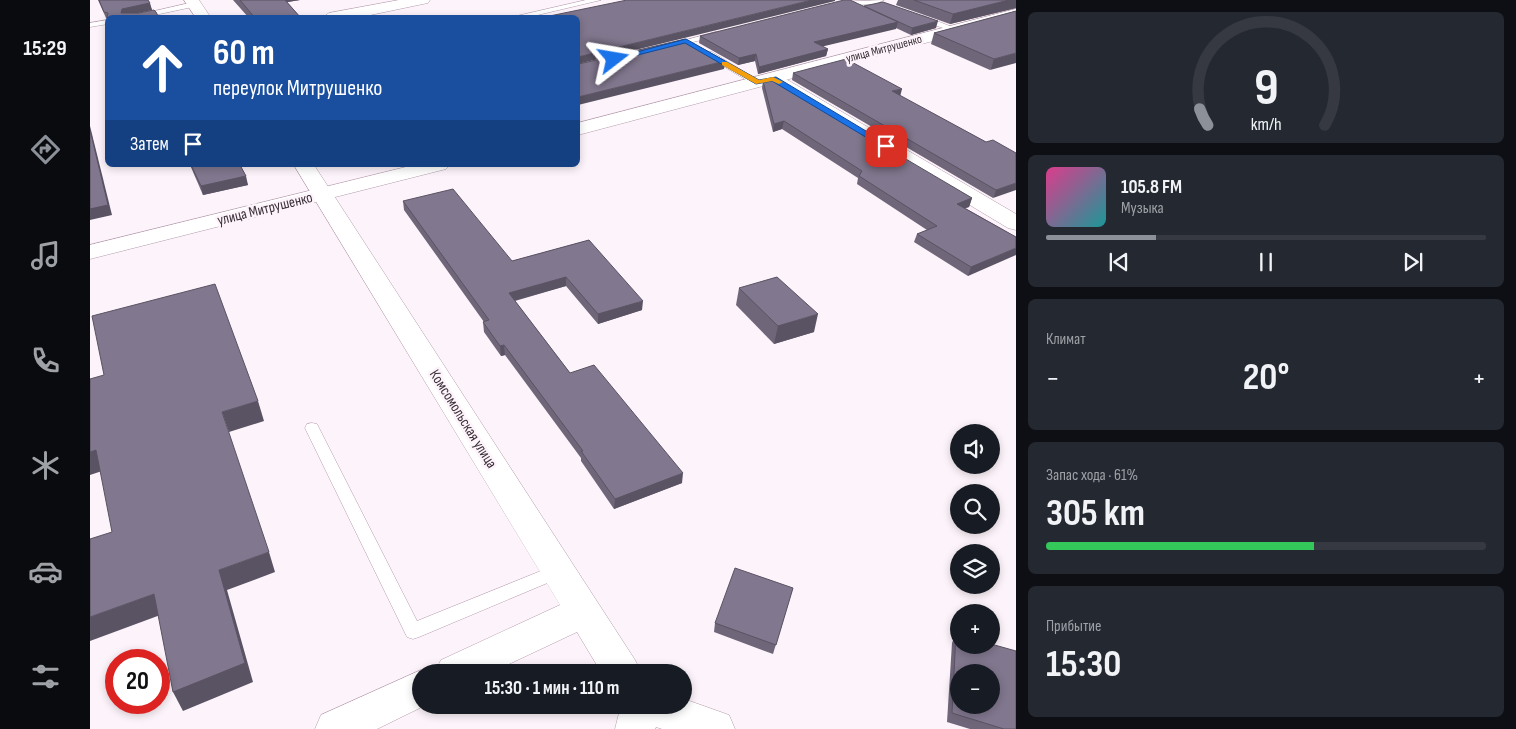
<!DOCTYPE html>
<html lang="ru">
<head>
<meta charset="utf-8">
<style>
  body { margin:0; font-family:"Sofia Sans Condensed",sans-serif; background:#242831; color:#f1f3f6; height:100vh; display:flex; flex-direction:column; font-size:19px; white-space:nowrap }
  * { box-sizing:border-box; margin:0 }
  p { font-size:16px; color:#9ea1a6 }
  .icon { flex:none; width:28px; height:28px; fill:none; stroke:currentColor; stroke-width:2; stroke-linecap:round; stroke-linejoin:round }
  .map { position:relative; flex:1; overflow:hidden }
  .drawer { display:flex; flex-direction:column; gap:12px; padding:12px; background:#0d0f14; width:500px }
  .drawer>* { flex:none }
  .guide { position:absolute; left:15px; top:15px; width:475px; height:152px; border-radius:8px; box-shadow:0 2px 8px #0003; background:#1a4fa0; color:#fff; overflow:hidden }
  .fabs { position:absolute; left:860px; top:424px; display:grid; gap:10px }
  .fabs a { display:grid; place-items:center; width:50px; height:50px; border-radius:50%; background:#171b24; box-shadow:0 2px 8px #0003; font-size:25px }
  .speed { position:absolute; left:15px; top:649px; display:flex; gap:10px; font-size:25px; font-weight:700; text-align:center }
  .speed>* { display:grid; place-content:center; width:65px; height:65px; border-radius:50%; background:#171b24; box-shadow:0 2px 8px #0003; line-height:1 }
  .speed .limit { border:8px solid #d22; background:#fff; color:#111 }
  .pin { position:absolute; display:grid; place-items:center; width:42px; height:42px; color:#fff; margin:-21px; border-radius:10px; box-shadow:0 2px 8px #0006 }
  .me { position:absolute; width:55px; margin:-28px; rotate:76deg; stroke-linejoin:round; filter:drop-shadow(0 0 4px #0008) }
  .turn { display:flex; align-items:center; gap:18px; height:105px; padding:0 25px; font-size:22px }
  .turn .icon { width:65px; height:65px; stroke-width:2.5 }
  .turn b { display:block; font-size:35px; line-height:42px }
  .then { display:flex; align-items:center; height:48px; padding:0 25px; background:#0003; gap:10px; font-size:19px }
  .big { font-size:38px; font-weight:700; line-height:1.1 }
  .drawer .tile { flex:1; display:flex; flex-direction:column; justify-content:center; gap:8px; min-width:0; padding:0 18px; border-radius:8px; background:#242831 }
  .drawer .dial { align-items:center; gap:0 }
  .dial svg { height:130px; overflow:visible; fill:none; stroke:#363941; stroke-width:7; stroke-linecap:round; text-anchor:middle }
  .dial text { fill:#f1f3f6; stroke:none }
  .song { display:flex; align-items:center; gap:15px }
  .cover { width:60px; height:60px; border-radius:8px; background:linear-gradient(135deg,hsl(330 70% 55%),hsl(180 70% 35%)) }
  .played { height:5px; border-radius:2px; background:linear-gradient(90deg,#8c9099 25%,#363941 25%) }
  .keys { display:flex; justify-content:space-around; direction:ltr }
  .heat { display:flex; justify-content:space-between; align-items:center; font-size:28px; direction:ltr }
  .charge { height:8px; border-radius:4px; background:linear-gradient(90deg,#34c759 61%,#363941 0) }
  .trip { position:absolute; left:322px; top:664px; width:280px; height:50px; border-radius:25px; background:#171b24; box-shadow:0 2px 8px #0003; font-weight:700; line-height:50px; text-align:center }
  main { display:flex; flex:1; min-height:0 }
  .menu { display:flex; flex-direction:column; width:90px; justify-content:space-around; align-items:center; background:#090b0e; color:#9ea1a6 }
  .menu .icon { width:35px; height:35px }
  .menu .selected { color:#8c9099 }
  .menu b { font-size:22px; color:#f1f3f6 }
  .map>svg:first-child { display:block }
  .lines { fill:none; stroke-linecap:round; stroke-linejoin:round }
  .service-casing { stroke:#b49cac; stroke-width:1 }
  .minor-casing { stroke:#b49cac; stroke-width:1 }
  .tertiary-casing { stroke:#b49cac; stroke-width:1 }
  .service { fill:#fff; fill-rule:evenodd }
  .minor { fill:#fff; fill-rule:evenodd }
  .tertiary { fill:#fff; fill-rule:evenodd }
  .wall { fill:#6f667a }
  .shaded-wall { fill:#5a5363 }
  .building { fill:#81778e; stroke:#5a5363; fill-rule:evenodd }
  .route { fill:#1a73e8; stroke:#114b97 }
  .slow { fill:#f59e0b }
  .labels { text-anchor:middle; dominant-baseline:central; stroke-width:5; stroke-linejoin:round; paint-order:stroke }
  .far-street-label { font-size:12px; fill:#3a3037; stroke:#fdf3fa }
  .street-label { font-size:15px; fill:#3a3037; stroke:#fdf3fa }
</style>
</head>
<body>
<main>
<nav class="menu">
<b>15:29</b>
<svg class="icon selected" aria-label="directions" viewBox="0 0 24 24"><path d="M12 3l9 9-9 9-9-9zM9 14v-3h6M13 9l2 2-2 2"/></svg>
<svg class="icon" aria-label="music" viewBox="0 0 24 24"><path d="M9 18V5l10-2v13"/><circle cx="6" cy="18" r="3"/><circle cx="16" cy="16" r="3"/></svg>
<svg class="icon" aria-label="phone" viewBox="0 0 24 24"><path d="M5 4h4l2 5-3 2q2 4 5 5l2-3 5 2v4C11 20 4 13 5 4z"/></svg>
<svg class="icon" aria-label="climate" viewBox="0 0 24 24"><path d="M12 3v18M4 7l16 10M4 17L20 7"/></svg>
<svg class="icon" aria-label="car" viewBox="0 0 24 24"><path d="M5 17H2v-5l4-1 3-4h7l3 4 3 1v5h-3M9 17h6M6 11h13"/><circle cx="7" cy="17" r="2"/><circle cx="17" cy="17" r="2"/></svg>
<svg class="icon" aria-label="filters" viewBox="0 0 24 24"><path d="M4 7h16M4 17h16"/><circle cx="9" cy="7" r="2"/><circle cx="15" cy="17" r="2"/></svg>
</nav>
<div class="map">
<svg width="926" height="729" viewBox="0 0 926 729">
  <rect width="100%" height="100%" fill="#fdf3fa"/>
  <g class="lines">
    <g class="service-casing">
      <g id="service">
        <path d="M496,0H511L435,18H418Z"/>
        <path d="M794,0L785,4L749,6L745,4L749,2Z"/>
        <path d="M104,2L108,4L107,6L51,18H34Z"/>
        <path d="M828,16H834L870,30L866,32L828,20Z"/>
        <path d="M18,20V24L0,27V23Z"/>
        <path d="M626,32L630,34L629,36L581,47L577,45Z"/>
        <path d="M616,52H622L672,83L671,85H665L616,56Z"/>
        <path d="M222,423L227,424L229,428L327,621L468,564L474,566L477,571L474,576L329,637L323,639L317,637L215,428L217,424Z"/>
      </g>
    </g>
    <g class="minor-casing">
      <g id="minor">
        <path d="M94,0H109L121,18H106Z"/>
        <path d="M309,0H340L338,3L333,4L266,18H232L239,13Z"/>
        <path d="M683,74L689,75L926,214V230L918,228L677,83L674,79L677,75Z"/>
        <path d="M204,165H224L545,660L551,672H511L487,632L402,672H345L351,660L470,605Z"/>
        <path d="M331,670L337,672H331V705H336L287,729H225L231,715Z"/>
        <path d="M594,699L639,715L645,729H572L566,727L565,729H525L531,705H594Z"/>
      </g>
    </g>
    <g class="tertiary-casing">
      <g id="tertiary">
        <path d="M926,9V19L488,135V123Z"/>
        <path d="M324,165H359L356,169L0,259V245Z"/>
      </g>
    </g>
    <use href="#service" class="service"/>
    <use href="#minor" class="minor"/>
    <use href="#tertiary" class="tertiary"/>
  </g>
  <g class="wall">
    <path d="M8,0H58L62,10L17,19L16,18Z"/>
    <path d="M143,0H210L197,2L211,18H159Z"/>
    <path d="M808,0H926V8L860,24L806,5Z"/>
    <path d="M774,6L846,28L821,35L806,28L732,46L738,49L736,56L668,74L665,61L648,65L609,43L610,36Z"/>
    <path d="M926,11L900,70L841,44L844,33Z"/>
    <path d="M703,73L810,96L896,142L926,153L903,198L702,80Z"/>
    <path d="M673,81L882,198L879,207L875,208L926,237L878,276L824,242L827,234L837,230L767,184L768,178L692,129L683,132L672,88Z"/>
    <path d="M100,165H150L158,185L113,195Z"/>
    <path d="M313,201L422,261L499,240L552,310L508,324L476,286L425,301L480,373L592,483L524,509L491,461V458L415,355L411,356L394,332L393,322H394L314,210Z"/>
    <path d="M649,288L724,332L684,344L646,305Z"/>
    <path d="M703,588L683,654L624,632L625,623Z"/>
    <path d="M866,633L926,729H880L857,722L862,643Z"/>
  </g>
  <g class="shaded-wall">
    <path d="M191,0H210L192,3Z"/>
    <path d="M722,0H745V1L488,64V57Z"/>
    <path d="M919,0H926V8L860,24L863,14Z"/>
    <path d="M60,3L62,10L34,16L31,13L32,9Z"/>
    <path d="M848,21L846,28L821,35L822,28Z"/>
    <path d="M808,22L806,29L722,49L724,42Z"/>
    <path d="M738,49L736,56L668,74L669,67Z"/>
    <path d="M926,53V63L900,70L904,59Z"/>
    <path d="M666,54L665,61L648,65L649,58Z"/>
    <path d="M635,61L634,69L488,105V97Z"/>
    <path d="M812,89L810,97L802,91Z"/>
    <path d="M694,121L692,129L683,132L684,124Z"/>
    <path d="M0,126L22,215L0,220Z"/>
    <path d="M156,176L158,185L113,195L111,186Z"/>
    <path d="M926,183V190L903,198L906,190Z"/>
    <path d="M882,198L879,207L864,212L867,204Z"/>
    <path d="M926,248V255L878,276L881,267Z"/>
    <path d="M476,277V286L419,302V293Z"/>
    <path d="M553,301L552,310L508,324V314Z"/>
    <path d="M728,314L724,332L684,344L688,326Z"/>
    <path d="M414,345L415,355L411,356L410,346Z"/>
    <path d="M168,401L174,421L139,432L132,412Z"/>
    <path d="M6,450L15,470L0,475V452Z"/>
    <path d="M593,473L592,483L524,509L525,499Z"/>
    <path d="M179,552L185,572L137,590L163,682L93,711L83,692L129,570Z"/>
    <path d="M64,594L73,614L0,641V617Z"/>
  </g>
  <g class="building">
    <path d="M9,0H58L60,3L32,9L31,13H49L64,10L66,12L69,18H18V19L17,18L18,13L14,12Z"/>
    <path d="M150,0H195L211,18H165Z"/>
    <path d="M537,0H722L488,57V58V18H450Z"/>
    <path d="M754,0H760L808,22L724,42L738,49L669,67L666,54L649,58L610,36Z"/>
    <path d="M824,0H919L863,14Z"/>
    <path d="M793,2L848,21L822,28L774,6Z"/>
    <path d="M926,11V53L904,59L844,33Z"/>
    <path d="M595,39L635,61L488,97V64H489Z"/>
    <path d="M756,59L812,89L802,91L896,142L903,140L926,153V183L906,190L703,73Z"/>
    <path d="M680,79L882,198L867,204L926,237V248L881,267L827,234L847,226L769,176L772,171L694,121L684,124L673,81Z"/>
    <path d="M0,130L18,205L0,209Z"/>
    <path d="M101,165H150L156,176L111,186Z"/>
    <path d="M363,189L422,261L499,240L553,301L508,314L476,277L419,293L480,373L504,365L593,473L525,499L491,451H493L414,345L410,346L393,322L399,320L313,201Z"/>
    <path d="M687,277L728,314L688,326L649,288Z"/>
    <path d="M125,284L168,401L132,412L179,552L129,570L155,663L83,692L64,594L0,617V539L22,532L6,450L0,452V379L14,375L2,316Z"/>
    <path d="M645,568L703,588L686,645L625,623Z"/>
    <path d="M866,633L869,634V645H901V644L926,651V729H914L862,713ZM869,672H901V705H869Z"/>
  </g>
  <path class="route" d="M596,39L669,80L686,77L801,146L794,148L682,81L666,84L595,43L524,61L520,59Z"/>
  <path class="slow" d="M632,62H637L669,80L683,77L693,82L689,84L682,81L666,84L632,65Z"/>
  <g class="labels">
    <g class="far-street-label">
      <text transform="translate(794 49) rotate(-15)">улица Митрушенко</text>
    </g>
    <g class="street-label">
      <text transform="translate(175 209) rotate(-14)">улица Митрушенко</text>
      <text transform="translate(373 419) rotate(58)">Комсомольская улица</text>
    </g>
  </g>
</svg>
<div class="fabs">
<a><svg class="icon" aria-label="sound" viewBox="0 0 24 24"><path d="M4 9h4l5-4v14l-5-4H4zM17 9q2 3 0 6"/></svg></a>
<a><svg class="icon" aria-label="search" viewBox="0 0 24 24"><circle cx="10" cy="10" r="6"/><path d="M15 15l6 6"/></svg></a>
<a><svg class="icon" aria-label="layers" viewBox="0 0 24 24"><path d="M12 4l9 5-9 5-9-5zM3 14l9 5 9-5"/></svg></a>
<a>+</a>
<a>−</a>
</div>
<div class="speed"><div class="limit">20</div></div>
<div class="pin" style="left:796px;top:146px;background:#d93025"><svg class="icon" aria-label="arrive" viewBox="0 0 24 24"><path d="M6 21V4h12l-3 4 3 4H6"/></svg></div>
<svg class="me" style="left:524px;top:59px" viewBox="-20 -20 40 40"><path d="M0-17L14 15 0 8-14 15z" fill="#1a73e8" stroke="#fff" stroke-width="4"/></svg>
<div class="trip">15:30 · 1 мин · 110 m</div>
<div class="guide">
<div class="turn"><svg class="icon" aria-label="ahead" viewBox="0 0 24 24"><path d="M12 20V5M6 11l6-6 6 6"/></svg><div><b>60 m</b>переулок Митрушенко</div></div>
<div class="then">Затем<svg class="icon" aria-label="arrive" viewBox="0 0 24 24"><path d="M6 21V4h12l-3 4 3 4H6"/></svg></div>
</div>
</div>
<section class="drawer">
<div class="tile dial"><svg viewBox="0 0 100 80">
<path d="M14 69A42 42 0 1 1 86 69"/>
<path d="M14 69A42 42 0 0 1 9 59" stroke="#8c9099"/>
<text x="50" y="56" font-size="32" font-weight="700">9</text>
<text x="50" y="72" font-size="11">km/h</text>
</svg></div>
<div class="tile">
<div class="song"><i class="cover"></i><div><b>105.8 FM</b><p>Музыка</p></div></div>
<div class="played"></div>
<div class="keys"><svg class="icon" aria-label="previous" viewBox="0 0 24 24"><path d="M18 5L8 12l10 7zM5 5v14"/></svg><svg class="icon" aria-label="pause" viewBox="0 0 24 24"><path d="M8 5v14M16 5v14"/></svg><svg class="icon" aria-label="next" viewBox="0 0 24 24"><path d="M6 5l10 7-10 7zM19 5v14"/></svg></div>
</div>
<div class="tile"><p>Климат</p>
<div class="heat"><a>−</a><b class="big">20°</b><a>+</a></div>
</div>
<div class="tile"><p>Запас хода · 61%</p><b class="big">305 km</b><div class="charge"></div></div>
<div class="tile"><p>Прибытие</p><b class="big">15:30</b></div>
</section>
</main>
</body>
</html>
